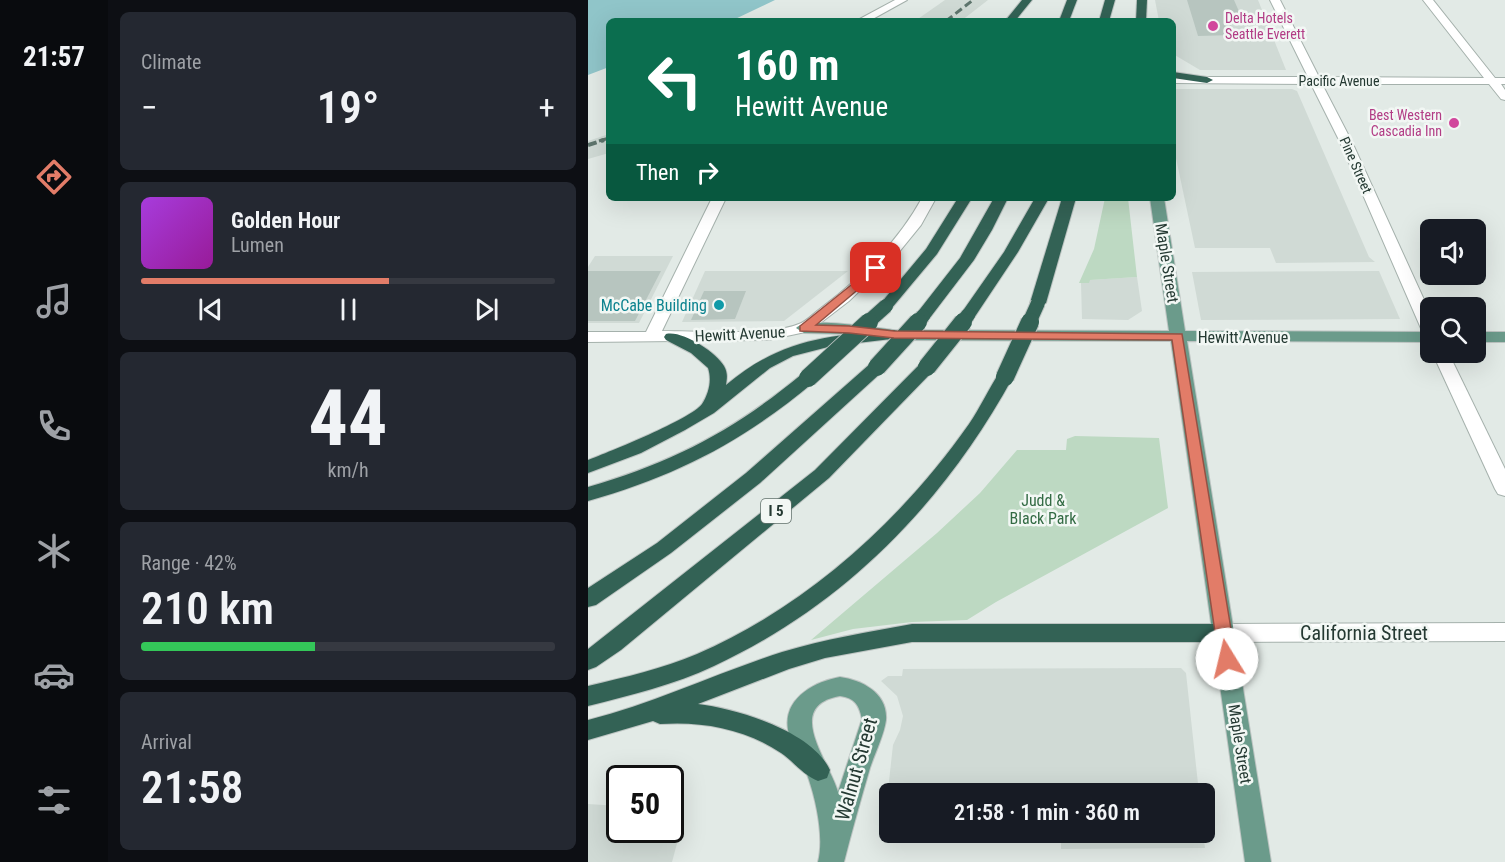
<!DOCTYPE html>
<html lang="en">
<head>
<meta charset="utf-8">
<style>
  body { margin:0; font-family:"Roboto Condensed",sans-serif; background:#242831; color:#f1f3f6; height:100vh; display:flex; flex-direction:column; font-size:22px; white-space:nowrap }
  * { box-sizing:border-box; margin:0 }
  p { font-size:20px; color:#9ea1a6 }
  .icon { flex:none; width:33px; height:33px; fill:none; stroke:currentColor; stroke-width:2; stroke-linecap:round; stroke-linejoin:round }
  .map { position:relative; flex:1; overflow:hidden }
  .details { display:flex; flex-direction:column; gap:12px; padding:12px; background:#0d0f14; width:480px }
  .details>* { flex:none }
  .guide { position:absolute; left:18px; top:18px; width:570px; height:183px; border-radius:9px; box-shadow:0 6px 24px #0002; background:#0b6e4f; color:#fff; overflow:hidden }
  .tools { position:absolute; left:832px; top:219px; display:grid; gap:12px }
  .tools a { display:grid; place-items:center; width:66px; height:66px; border-radius:9px; background:#171b24; box-shadow:0 6px 24px #0002; font-size:30px }
  .speed { position:absolute; left:18px; top:765px; display:flex; gap:12px; font-size:30px; font-weight:700; text-align:center }
  .speed>* { display:grid; place-content:center; width:78px; height:78px; border-radius:50%; background:#171b24; box-shadow:0 6px 24px #0002; line-height:1 }
  .speed .limit { border:3px solid #111; border-radius:9px; background:#fff; color:#111 }
  .pin { position:absolute; display:grid; place-items:center; width:51px; height:51px; color:#fff; margin:-26px; border-radius:12px; box-shadow:0 3px 9px #0006 }
  .me { position:absolute; width:66px; margin:-33px; rotate:351deg; stroke-linejoin:round; filter:drop-shadow(0 0 4px #0008) }
  .turn { display:flex; align-items:center; gap:21px; height:126px; padding:0 30px; font-size:27px }
  .turn .icon { width:78px; height:78px; stroke-width:2.5 }
  .turn b { display:block; font-size:42px; line-height:51px }
  .then { display:flex; align-items:center; height:57px; padding:0 30px; background:#0003; gap:12px; font-size:22px }
  .big { font-size:45px; font-weight:600; line-height:1.1 }
  .details .widget { flex:1; display:flex; flex-direction:column; justify-content:center; gap:9px; min-width:0; padding:0 21px; border-radius:9px; background:#242831 }
  .details .dial { align-items:center; gap:0 }
  .dial b { font-size:78px; line-height:1 }
  .song { display:flex; align-items:center; gap:18px }
  .cover { width:72px; height:72px; border-radius:9px; background:linear-gradient(135deg,hsl(280 70% 55%),hsl(300 70% 35%)) }
  .played { height:6px; border-radius:3px; background:linear-gradient(90deg,#e27c68 60%,#363941 60%) }
  .keys { display:flex; justify-content:space-around; direction:ltr }
  .heat { display:flex; justify-content:space-between; align-items:center; font-size:33px; direction:ltr }
  .charge { height:9px; border-radius:4px; background:linear-gradient(90deg,#34c759 42%,#363941 0) }
  .trip { position:absolute; left:291px; top:783px; width:336px; height:60px; border-radius:9px; background:#171b24; box-shadow:0 6px 24px #0002; font-weight:600; line-height:60px; text-align:center }
  main { display:flex; flex:1; min-height:0 }
  .dock { display:flex; flex-direction:column; width:108px; justify-content:space-around; align-items:center; background:#090b0e; color:#9ea1a6 }
  .dock .icon { width:42px; height:42px }
  .dock .active { color:#e27c68 }
  .dock b { font-size:27px; color:#f1f3f6 }
  .map>svg:first-child { display:block }
  .built { fill:#d0dad5 }
  .green { fill:#bdd9c2 }
  .water { fill:#90c5c9 }
  .building { fill:#b7c5bf }
  .lines { fill:none; stroke-linecap:round; stroke-linejoin:round }
  .minor-casing { stroke:#a5b1ac; stroke-width:2 }
  .major-casing { stroke:#bdc4c2; stroke-width:2 }
  .highway-casing { stroke:#bdc4c2; stroke-width:2 }
  .minor { fill:#fff; fill-rule:evenodd }
  .major { fill:#6b9b8b; fill-rule:evenodd }
  .highway { fill:#336255; fill-rule:evenodd }
  .rail-far1 { stroke:#5e756d; stroke-width:3; stroke-dasharray:8 4; stroke-linecap:butt }
  .rail { stroke:#5e756d; stroke-width:4; stroke-dasharray:9 4.5; stroke-linecap:butt }
  .highway-bridge-far1-casing { stroke:#bdc4c2; stroke-width:16; stroke-linecap:butt }
  .highway-bridge-casing { stroke:#bdc4c2; stroke-width:20; stroke-linecap:butt }
  .highway-bridge-far1 { stroke:#336255; stroke-width:14 }
  .highway-bridge { stroke:#336255; stroke-width:18 }
  .route { fill:#e27c68; stroke:#935144; stroke-width:1.5 }
  .hotel-dot { fill:#d1479c; stroke:#f2f7f4; stroke-width:2 }
  .culture-dot { fill:#0f9aa8; stroke:#f2f7f4; stroke-width:2 }
  .labels { text-anchor:middle; dominant-baseline:central; stroke-width:5; stroke-linejoin:round; paint-order:stroke }
  .far-hotel-label { font-size:14px; fill:#b23c85; stroke:#f2f7f4; text-anchor:start }
  .far-street-label { font-size:14px; fill:#243932; stroke:#f2f7f4 }
  .shield { fill:#f2f7f4; stroke:#62726c; stroke-width:1.5 }
  .shield-label { font-size:15px; font-weight:bold; fill:#243932 }
  .street-label { font-size:16px; fill:#243932; stroke:#f2f7f4 }
  .culture-label { font-size:16px; fill:#0d838f; stroke:#f2f7f4; text-anchor:end }
  .park-label { font-size:16px; fill:#336b44; stroke:#f2f7f4 }
  .near-street-label { font-size:20px; fill:#243932; stroke:#f2f7f4 }
</style>
</head>
<body>
<main>
<nav class="dock">
<b>21:57</b>
<svg class="icon active" aria-label="directions" viewBox="0 0 24 24"><path d="M12 3l9 9-9 9-9-9zM9 14v-3h6M13 9l2 2-2 2"/></svg>
<svg class="icon" aria-label="music" viewBox="0 0 24 24"><path d="M9 18V5l10-2v13"/><circle cx="6" cy="18" r="3"/><circle cx="16" cy="16" r="3"/></svg>
<svg class="icon" aria-label="phone" viewBox="0 0 24 24"><path d="M5 4h4l2 5-3 2q2 4 5 5l2-3 5 2v4C11 20 4 13 5 4z"/></svg>
<svg class="icon" aria-label="climate" viewBox="0 0 24 24"><path d="M12 3v18M4 7l16 10M4 17L20 7"/></svg>
<svg class="icon" aria-label="car" viewBox="0 0 24 24"><path d="M5 17H2v-5l4-1 3-4h7l3 4 3 1v5h-3M9 17h6M6 11h13"/><circle cx="7" cy="17" r="2"/><circle cx="17" cy="17" r="2"/></svg>
<svg class="icon" aria-label="filters" viewBox="0 0 24 24"><path d="M4 7h16M4 17h16"/><circle cx="9" cy="7" r="2"/><circle cx="15" cy="17" r="2"/></svg>
</nav>
<section class="details">
<div class="widget"><p>Climate</p>
<div class="heat"><a>−</a><b class="big">19°</b><a>+</a></div>
</div>
<div class="widget">
<div class="song"><i class="cover"></i><div><b>Golden Hour</b><p>Lumen</p></div></div>
<div class="played"></div>
<div class="keys"><svg class="icon" aria-label="previous" viewBox="0 0 24 24"><path d="M18 5L8 12l10 7zM5 5v14"/></svg><svg class="icon" aria-label="pause" viewBox="0 0 24 24"><path d="M8 5v14M16 5v14"/></svg><svg class="icon" aria-label="next" viewBox="0 0 24 24"><path d="M6 5l10 7-10 7zM19 5v14"/></svg></div>
</div>
<div class="widget dial"><b>44</b><p>km/h</p></div>
<div class="widget"><p>Range · 42%</p><b class="big">210 km</b><div class="charge"></div></div>
<div class="widget"><p>Arrival</p><b class="big">21:58</b></div>
</section>
<div class="map">
<svg width="917" height="862" viewBox="0 0 917 862">
  <rect width="100%" height="100%" fill="#e2eae6"/>
  <g class="built">
    <path d="M357,0H400L373,21H327Z"/>
    <path d="M567,0H670L698,70H612L585,54V21H571Z"/>
    <path d="M585,89H704L709,91L781,257L787,262L688,263L682,248H607L585,144Z"/>
    <path d="M21,134V153L0,159V141Z"/>
    <path d="M7,256H85L51,323H0V267Z"/>
    <path d="M117,271H260L196,321L94,322Z"/>
    <path d="M791,271L812,319L613,320L604,272Z"/>
    <path d="M549,277L554,311L540,320L494,319L493,283H501V280Z"/>
    <path d="M593,668L598,673L611,793L472,794V788L300,790L305,745L312,730L315,716L309,696L293,681L300,676H314L315,669Z"/>
    <path d="M0,804L31,806L32,830H82L83,821L94,825L84,862H0Z"/>
    <path d="M473,833H615L617,848L473,849Z"/>
  </g>
  <g class="green">
    <path d="M517,198H540L549,277L502,280L501,283H491L506,249Z"/>
    <path d="M487,436L571,438L580,508L408,602L379,620L324,622L265,629L223,640L349,533L392,493L429,450H478L479,439Z"/>
  </g>
  <path class="water" d="M0,0H187L143,21H21V67L0,75Z"/>
  <g class="building">
    <path d="M599,0H646L653,16H639L647,35L610,36Z"/>
    <path d="M0,271H73L47,321H0Z"/>
    <path d="M116,291H158L147,319L103,320Z"/>
  </g>
  <g class="lines">
    <g class="minor-casing">
      <g id="minor">
        <path d="M307,0H319L281,21H268Z"/>
        <path d="M682,0H692L731,77L896,78L835,0H845L907,78H917V84H913L917,90V100L913,99L901,84H734L764,142L843,315V338L835,333L752,142L723,84L585,83V77H720Z"/>
        <path d="M124,198H138L74,331C107,331 184,336 211,324C219,321 226,313 233,308C273,278 310,242 334,198H348L333,225L307,257L261,301L222,331L180,340L0,342V332H58Z"/>
        <path d="M844,352H860L917,469V496L910,494L907,489Z"/>
        <path d="M917,623V641L635,642L627,639L624,633L627,627L635,624Z"/>
      </g>
    </g>
    <g class="major-casing">
      <g id="major">
        <path d="M562,198H576L597,331L843,332V342L599,341L683,862H657L583,341L306,340L261,334L216,333L208,328C218,316 289,328 306,330L581,331Z"/>
        <rect x="888" y="332" width="29" height="10"/>
        <path d="M252,677C274,680 300,693 298,720C296,735 287,753 282,768C273,799 264,830 256,862H230C236,839 229,804 221,780C216,764 205,751 201,734C192,701 224,682 252,677ZM252,696C267,698 271,705 274,719L250,792C241,761 195,706 252,696Z"/>
      </g>
    </g>
    <g class="highway-casing">
      <g id="highway">
        <path d="M434,0H444L427,21H417Z"/>
        <path d="M479,0H489L481,21H471Z"/>
        <path d="M517,0H527L521,21H511Z"/>
        <path d="M549,0H559L558,21H548Z"/>
        <path d="M585,72L619,77L625,80L619,83L585,78Z"/>
        <path d="M370,198H384L349,254L303,309H293L290,306L293,303L338,249Z"/>
        <path d="M406,198H420L404,230L386,260L341,319H329L327,316L329,313L372,258Z"/>
        <path d="M447,198H461L430,252L386,318H374L372,315L416,252Z"/>
        <path d="M474,198H488L458,303L450,308L442,303Z"/>
        <path d="M306,330L314,335L312,338L244,346L205,356L182,368L126,413L97,430L53,453L0,473V460C21,452 103,419 114,404C121,393 124,380 120,368L103,353L78,340L76,337L78,334C94,330 128,352 136,366C140,373 139,378 138,385C193,339 238,336 306,330Z"/>
        <path d="M289,362L297,367L295,371L172,483L83,553L8,605L0,607V588L69,543L158,473L283,363Z"/>
        <path d="M339,362L347,367L345,371L241,478L33,650L8,667L0,670V649L227,470L333,363Z"/>
        <path d="M417,372L423,373L425,377C356,503 257,605 126,666C86,685 43,695 0,706V686C37,677 74,669 109,654C219,606 312,522 381,424C392,408 400,390 411,373Z"/>
        <path d="M220,373L226,374L228,378L226,382C154,442 90,475 0,501V487C85,462 145,431 214,374Z"/>
        <path d="M324,624H635L643,627L646,633L643,639L635,642H324L237,658L201,669L110,704C150,709 224,731 242,770L239,778L230,781C215,775 206,762 193,753C157,729 115,721 72,724L65,721L0,740V720C67,703 129,673 194,652C237,639 280,632 324,624Z"/>
      </g>
    </g>
    <use href="#minor" class="minor"/>
    <use href="#major" class="major"/>
    <use href="#highway" class="highway"/>
    <g class="rail-far1">
      <path d="M358,21L385,0"/>
      <path d="M11,141L21,138"/>
    </g>
    <path class="rail" d="M0,145L16,140"/>
    <g class="highway-bridge-far1-casing">
      <g id="highway-bridge-far1">
        <path d="M279,323L298,306"/>
        <path d="M329,323L335,316"/>
        <path d="M374,323L380,315"/>
        <path d="M441,323L450,303"/>
      </g>
    </g>
    <g class="highway-bridge-casing">
      <g id="highway-bridge">
        <path d="M289,367L330,322"/>
        <path d="M339,367L375,322"/>
        <path d="M417,377L442,322"/>
        <path d="M220,378L281,322"/>
      </g>
    </g>
    <use href="#highway-bridge-far1" class="highway-bridge-far1"/>
    <use href="#highway-bridge" class="highway-bridge"/>
  </g>
  <path class="route" d="M288,265L292,266V271L228,325L261,326L306,331L594,334L648,659L645,664L639,666L633,664L631,659L584,340L306,338L261,333L212,331V326Z"/>
  <g class="hotel-dot">
    <circle cx="625" cy="26" r="6"/>
    <circle cx="866" cy="123" r="6"/>
  </g>
  <circle class="culture-dot" cx="131" cy="305" r="6"/>
  <g class="labels">
    <g class="far-hotel-label">
      <text x="637" y="18">Delta Hotels<tspan x="637" dy="16">Seattle Everett</tspan></text>
      <text x="854" y="115" text-anchor="end">Best Western<tspan x="854" dy="16">Cascadia Inn</tspan></text>
    </g>
    <g class="far-street-label">
      <text x="751" y="81">Pacific Avenue</text>
      <text transform="translate(768 165) rotate(66)">Pine Street</text>
    </g>
    <rect class="shield" x="173" y="499" width="30" height="24" rx="4.5"/>
    <g class="shield-label">
      <text x="188" y="511">I 5</text>
    </g>
    <g class="street-label">
      <text transform="translate(579 263) rotate(81)">Maple Street</text>
      <text transform="translate(152 334) rotate(-3)">Hewitt Avenue</text>
      <text x="655" y="337">Hewitt Avenue</text>
      <text transform="translate(652 744) rotate(81)">Maple Street</text>
    </g>
    <g class="culture-label">
      <text x="119" y="305">McCabe Building</text>
    </g>
    <g class="park-label">
      <text x="455" y="500">Judd &amp;<tspan x="455" dy="18">Black Park</tspan></text>
    </g>
    <g class="near-street-label">
      <text x="776" y="633">California Street</text>
      <text transform="translate(268 769) rotate(-74)">Walnut Street</text>
    </g>
  </g>
</svg>
<div class="tools">
<a><svg class="icon" aria-label="sound" viewBox="0 0 24 24"><path d="M4 9h4l5-4v14l-5-4H4zM17 9q2 3 0 6"/></svg></a>
<a><svg class="icon" aria-label="search" viewBox="0 0 24 24"><circle cx="10" cy="10" r="6"/><path d="M15 15l6 6"/></svg></a>
</div>
<div class="speed"><div class="limit">50</div></div>
<div class="pin" style="left:288px;top:268px;background:#d93025"><svg class="icon" aria-label="arrive" viewBox="0 0 24 24"><path d="M6 21V4h12l-3 4 3 4H6"/></svg></div>
<svg class="me" style="left:639px;top:659px" viewBox="-20 -20 40 40"><circle r="19" fill="#fff"/><path d="M0-13L10 11 0 6-10 11z" fill="#e27c68"/></svg>
<div class="trip">21:58 · 1 min · 360 m</div>
<div class="guide">
<div class="turn"><svg class="icon" aria-label="left" viewBox="0 0 24 24"><path d="M17 20v-9H6M10 6l-5 5 5 5"/></svg><div><b>160 m</b>Hewitt Avenue</div></div>
<div class="then">Then<svg class="icon" aria-label="right" viewBox="0 0 24 24"><path d="M7 20v-9h11M14 6l5 5-5 5"/></svg></div>
</div>
</div>
</main>
</body>
</html>
